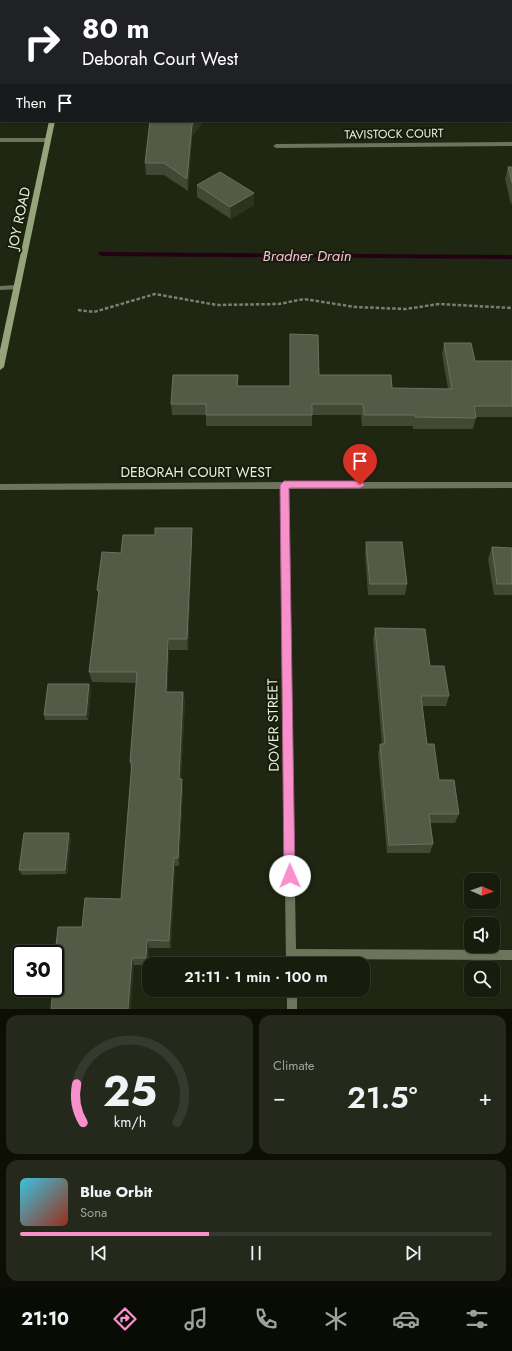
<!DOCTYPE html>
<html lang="en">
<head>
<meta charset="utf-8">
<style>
  body { margin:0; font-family:Jost,sans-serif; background:#24291b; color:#f1f3f6; height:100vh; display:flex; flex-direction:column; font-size:15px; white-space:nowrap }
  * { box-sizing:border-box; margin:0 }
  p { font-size:13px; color:#9ea19d }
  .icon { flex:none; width:22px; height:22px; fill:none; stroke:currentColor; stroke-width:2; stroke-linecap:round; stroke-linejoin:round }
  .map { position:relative; height:1009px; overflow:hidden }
  .panel { display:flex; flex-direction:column; gap:6px; padding:6px; background:#0d0f07; flex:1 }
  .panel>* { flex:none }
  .banner { position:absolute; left:0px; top:0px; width:512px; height:122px; box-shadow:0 1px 3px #0004,0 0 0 1px #363a2e; background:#202124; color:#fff; overflow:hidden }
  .needle { width:26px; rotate:92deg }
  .controls { position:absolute; left:464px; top:873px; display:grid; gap:8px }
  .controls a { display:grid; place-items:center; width:36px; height:36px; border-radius:8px; background:#171c0d; box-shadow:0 1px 3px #0004,0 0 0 1px #363a2e; font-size:20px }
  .speed { position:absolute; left:12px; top:945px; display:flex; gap:8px; font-size:20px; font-weight:700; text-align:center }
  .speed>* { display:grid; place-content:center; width:52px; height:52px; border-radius:50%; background:#171c0d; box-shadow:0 1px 3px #0004,0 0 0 1px #363a2e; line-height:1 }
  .speed .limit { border:2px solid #111; border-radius:6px; background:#fff; color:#111 }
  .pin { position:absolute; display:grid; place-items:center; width:34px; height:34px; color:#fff; margin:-41px -17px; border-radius:50% 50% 50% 0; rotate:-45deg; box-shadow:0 0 4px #0007 }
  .pin .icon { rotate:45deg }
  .me { position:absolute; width:44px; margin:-22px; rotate:359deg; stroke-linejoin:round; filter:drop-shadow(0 0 3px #0008) }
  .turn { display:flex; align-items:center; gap:14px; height:84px; padding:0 16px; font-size:18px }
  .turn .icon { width:52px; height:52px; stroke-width:2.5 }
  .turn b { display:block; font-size:28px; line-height:34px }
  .then { display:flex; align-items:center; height:38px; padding:0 16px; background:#0003; gap:8px; font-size:15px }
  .big { font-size:30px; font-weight:600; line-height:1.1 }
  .panel .tile { flex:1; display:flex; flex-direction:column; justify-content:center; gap:6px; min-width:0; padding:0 14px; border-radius:12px; background:#24291b }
  .panel .dial { align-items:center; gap:0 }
  .dial svg { height:104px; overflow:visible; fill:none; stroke:#363a2e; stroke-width:7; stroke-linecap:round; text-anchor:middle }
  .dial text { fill:#f1f3f6; stroke:none }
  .song { display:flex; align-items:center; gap:12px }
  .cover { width:48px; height:48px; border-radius:6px; background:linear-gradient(135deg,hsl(190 70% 55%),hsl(10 70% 35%)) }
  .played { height:4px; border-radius:2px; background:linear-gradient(90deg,#f890cc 40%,#363a2e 40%) }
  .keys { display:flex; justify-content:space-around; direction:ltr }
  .heat { display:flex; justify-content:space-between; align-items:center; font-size:22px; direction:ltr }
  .panel .tiles { flex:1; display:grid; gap:6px; grid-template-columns:1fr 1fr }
  .tile:last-child { grid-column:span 2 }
  .trip { position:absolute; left:142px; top:957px; width:228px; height:40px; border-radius:12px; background:#171c0d; box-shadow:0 1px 3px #0004,0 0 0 1px #363a2e; font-weight:600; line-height:40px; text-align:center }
  .menu { display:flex; height:64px; justify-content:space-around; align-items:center; background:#090b05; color:#9ea19d }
  .menu .icon { width:28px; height:28px }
  .menu .on { color:#f890cc }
  .menu b { font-size:18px; color:#f1f3f6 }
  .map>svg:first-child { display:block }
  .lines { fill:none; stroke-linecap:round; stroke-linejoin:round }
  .stream { fill:#240016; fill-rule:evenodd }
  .path { stroke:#7b8170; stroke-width:2.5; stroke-dasharray:3.5 2; stroke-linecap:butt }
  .lane { fill:#6c755c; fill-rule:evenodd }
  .street { fill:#6c755c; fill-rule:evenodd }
  .secondary { fill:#96a47c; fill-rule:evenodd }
  .wall { fill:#414833 }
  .shaded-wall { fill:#2c331e }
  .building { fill:#535a46; stroke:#6a715e }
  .route { fill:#f890cc; stroke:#a15e85 }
  .labels { text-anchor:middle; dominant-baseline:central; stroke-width:4; stroke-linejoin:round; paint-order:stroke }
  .far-street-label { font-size:12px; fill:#e9eee1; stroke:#161d08 }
  .street-label { font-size:14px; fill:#e9eee1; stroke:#161d08 }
  .water-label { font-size:15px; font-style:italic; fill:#fdb9de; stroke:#161d08 }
</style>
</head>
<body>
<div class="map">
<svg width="512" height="1009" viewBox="0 0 512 1009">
  <rect width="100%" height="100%" fill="#1f2611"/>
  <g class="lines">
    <path class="stream" d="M99,252L512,255V259L102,256L98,254Z"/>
    <path class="path" d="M78,310L94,312L155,294L217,305L279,304L304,299L355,307L406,309L439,304L512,308"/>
    <g class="lane">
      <rect x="0" y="45" width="1" height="4"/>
      <path d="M0,138H48L51,140L48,142H0Z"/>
    </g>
    <g class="street">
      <path d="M462,0H471L472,1H463Z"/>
      <path d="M512,0V4H511V1H509Z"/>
      <rect x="511" y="13" width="1" height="4"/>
      <path d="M512,142V146L276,148L273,146L276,144Z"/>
      <path d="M17,285H19V289L0,290V286Z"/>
      <path d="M284,482H512V488L288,489L296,949L512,950V960L296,959V964H286L280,489L0,490V484Z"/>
      <rect x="287" y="990" width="10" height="19"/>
    </g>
    <g class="secondary">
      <rect x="74" y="0" width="6" height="1"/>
      <path d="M49,121H55L4,367L0,370V350Z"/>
    </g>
  </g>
  <g class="wall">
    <path d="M192,137L188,191L164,175H146L145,163Z"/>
    <path d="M508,167H512V204H511L505,179Z"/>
    <path d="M197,185L254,205L231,219L197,197Z"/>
    <path d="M290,334L319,375L392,388L448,389L442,354L444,343L475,361H512V417H476L473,429H413V426H362L361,415H312V426H206V415H172L171,404L238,375V386H290Z"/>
    <path d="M192,540L188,650H169L167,692H183L185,702L181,779L183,788L179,866H175L171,948H149L148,965H134L53,991L51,988L82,927L121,899L131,770L130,762L136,683L92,682L89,672L99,596L97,590L121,553Z"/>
    <path d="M366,542L407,584L405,595H368L365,553Z"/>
    <path d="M492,547L512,548V595H494L488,559Z"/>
    <path d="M375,628L430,666L449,696L446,706H422L427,744L439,780L459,814L455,823H430L433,844L430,853H387L378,754L380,744H382L373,639Z"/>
    <path d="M89,684L91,689L88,720H45L44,715Z"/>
    <path d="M71,838L67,874L22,875L19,870Z"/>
  </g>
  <g class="shaded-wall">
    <path d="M195,121H204L192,137L188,191L187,179L192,125Z"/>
    <path d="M254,193V205L231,219L230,207Z"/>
    <path d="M192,528V540L188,650L187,639Z"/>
    <path d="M168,639L169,650L167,702L166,692Z"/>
    <path d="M89,684L91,689L88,720L86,715Z"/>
    <path d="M183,692L185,702L180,788L179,779Z"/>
    <path d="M182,779L183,788L179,866L178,858Z"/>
    <path d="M69,833L71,838L67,874L65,870Z"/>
    <path d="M174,858L175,866L171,948L169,941Z"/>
    <path d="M147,940L149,948L148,965L146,958Z"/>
    <path d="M132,958L134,965L131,1009H128Z"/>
  </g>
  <g class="building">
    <path d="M150,121H195L192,125L187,179L164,163H145Z"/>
    <path d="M508,167H512V183Z"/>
    <path d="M220,172L254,193L230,207L197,185Z"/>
    <path d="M290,334L318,335L319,375H391L392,388L452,389L444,343H471L475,361H512V406H474L476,418L415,417V415H364L363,404H312V415H206V404H171L173,375H238L237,386H290Z"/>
    <path d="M155,528H192L187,639H168L166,692H183L179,779H182L178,858H174L169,941L147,940L146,958H132L128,1009H51L53,988H55V955L58,927H82L85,898L121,899L132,762H130L137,672H89L99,590H97L102,552L121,553L123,535H155Z"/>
    <path d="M366,542H402L407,584H370Z"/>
    <path d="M492,547L512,548V584H497Z"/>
    <path d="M375,628L425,629L430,666H444L449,696H421L427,744H434L439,780H454L459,814H429L433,844L389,845L380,744H385Z"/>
    <path d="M48,684H89L86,715H44Z"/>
    <path d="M24,833H69L65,870H19Z"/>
  </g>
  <path class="route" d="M284,481H360L365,485L360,488H289L295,876L294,880L290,882L286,880L284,876L280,485Z"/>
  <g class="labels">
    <g class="far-street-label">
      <text transform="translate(394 134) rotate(-1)">TAVISTOCK COURT</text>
    </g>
    <g class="street-label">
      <text transform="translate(19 218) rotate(-78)">JOY ROAD</text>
      <text x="196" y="472">DEBORAH COURT WEST</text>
      <text transform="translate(273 725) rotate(-91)">DOVER STREET</text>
    </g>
    <g class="water-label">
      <text x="307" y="256">Bradner Drain</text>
    </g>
  </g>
</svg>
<div class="controls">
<a><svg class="needle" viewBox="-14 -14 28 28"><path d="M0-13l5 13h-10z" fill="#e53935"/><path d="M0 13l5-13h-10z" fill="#9ea19d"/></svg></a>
<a><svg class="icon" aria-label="sound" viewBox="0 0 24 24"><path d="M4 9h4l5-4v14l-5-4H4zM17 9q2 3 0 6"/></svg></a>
<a><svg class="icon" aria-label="search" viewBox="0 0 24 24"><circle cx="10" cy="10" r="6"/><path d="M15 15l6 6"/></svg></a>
</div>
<div class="speed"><div class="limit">30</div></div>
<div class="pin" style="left:360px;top:485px;background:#d93025"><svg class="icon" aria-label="arrive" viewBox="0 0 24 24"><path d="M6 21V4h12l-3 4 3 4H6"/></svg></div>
<svg class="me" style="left:290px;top:876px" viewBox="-20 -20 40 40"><circle r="19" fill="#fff"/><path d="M0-13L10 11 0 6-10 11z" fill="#f890cc"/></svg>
<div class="trip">21:11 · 1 min · 100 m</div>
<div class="banner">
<div class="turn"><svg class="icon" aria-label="right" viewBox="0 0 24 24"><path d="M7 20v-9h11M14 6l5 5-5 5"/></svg><div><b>80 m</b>Deborah Court West</div></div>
<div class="then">Then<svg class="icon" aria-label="arrive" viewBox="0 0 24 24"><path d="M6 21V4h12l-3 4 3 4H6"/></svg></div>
</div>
</div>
<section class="panel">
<div class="tiles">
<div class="tile dial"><svg viewBox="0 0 100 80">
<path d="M14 69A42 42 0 1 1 86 69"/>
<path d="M14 69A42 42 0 0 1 9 39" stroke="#f890cc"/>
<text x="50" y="56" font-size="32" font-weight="700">25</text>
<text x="50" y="72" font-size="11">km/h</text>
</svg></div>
<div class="tile"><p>Climate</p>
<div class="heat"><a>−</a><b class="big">21.5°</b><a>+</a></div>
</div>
<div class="tile">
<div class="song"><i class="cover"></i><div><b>Blue Orbit</b><p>Sona</p></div></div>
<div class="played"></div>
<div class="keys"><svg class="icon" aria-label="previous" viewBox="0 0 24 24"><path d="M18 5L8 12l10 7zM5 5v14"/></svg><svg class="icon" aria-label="pause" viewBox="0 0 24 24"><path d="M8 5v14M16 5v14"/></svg><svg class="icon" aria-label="next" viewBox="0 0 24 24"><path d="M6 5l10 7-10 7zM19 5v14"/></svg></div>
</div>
</div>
</section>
<nav class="menu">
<b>21:10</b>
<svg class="icon on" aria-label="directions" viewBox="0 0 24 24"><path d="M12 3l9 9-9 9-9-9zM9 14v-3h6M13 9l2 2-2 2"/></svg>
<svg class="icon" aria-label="music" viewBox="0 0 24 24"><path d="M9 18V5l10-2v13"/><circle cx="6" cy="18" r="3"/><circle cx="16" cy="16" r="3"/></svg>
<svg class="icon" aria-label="phone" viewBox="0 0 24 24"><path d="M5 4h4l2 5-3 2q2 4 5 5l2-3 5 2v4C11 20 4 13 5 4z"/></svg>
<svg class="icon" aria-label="climate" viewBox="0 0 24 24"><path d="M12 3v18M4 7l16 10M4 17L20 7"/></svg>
<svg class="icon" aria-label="car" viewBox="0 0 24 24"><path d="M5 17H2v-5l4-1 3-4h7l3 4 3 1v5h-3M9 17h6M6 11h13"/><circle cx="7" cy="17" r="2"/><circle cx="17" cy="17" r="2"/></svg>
<svg class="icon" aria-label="filters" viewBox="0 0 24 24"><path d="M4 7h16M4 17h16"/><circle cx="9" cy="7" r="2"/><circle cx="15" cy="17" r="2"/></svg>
</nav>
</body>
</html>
